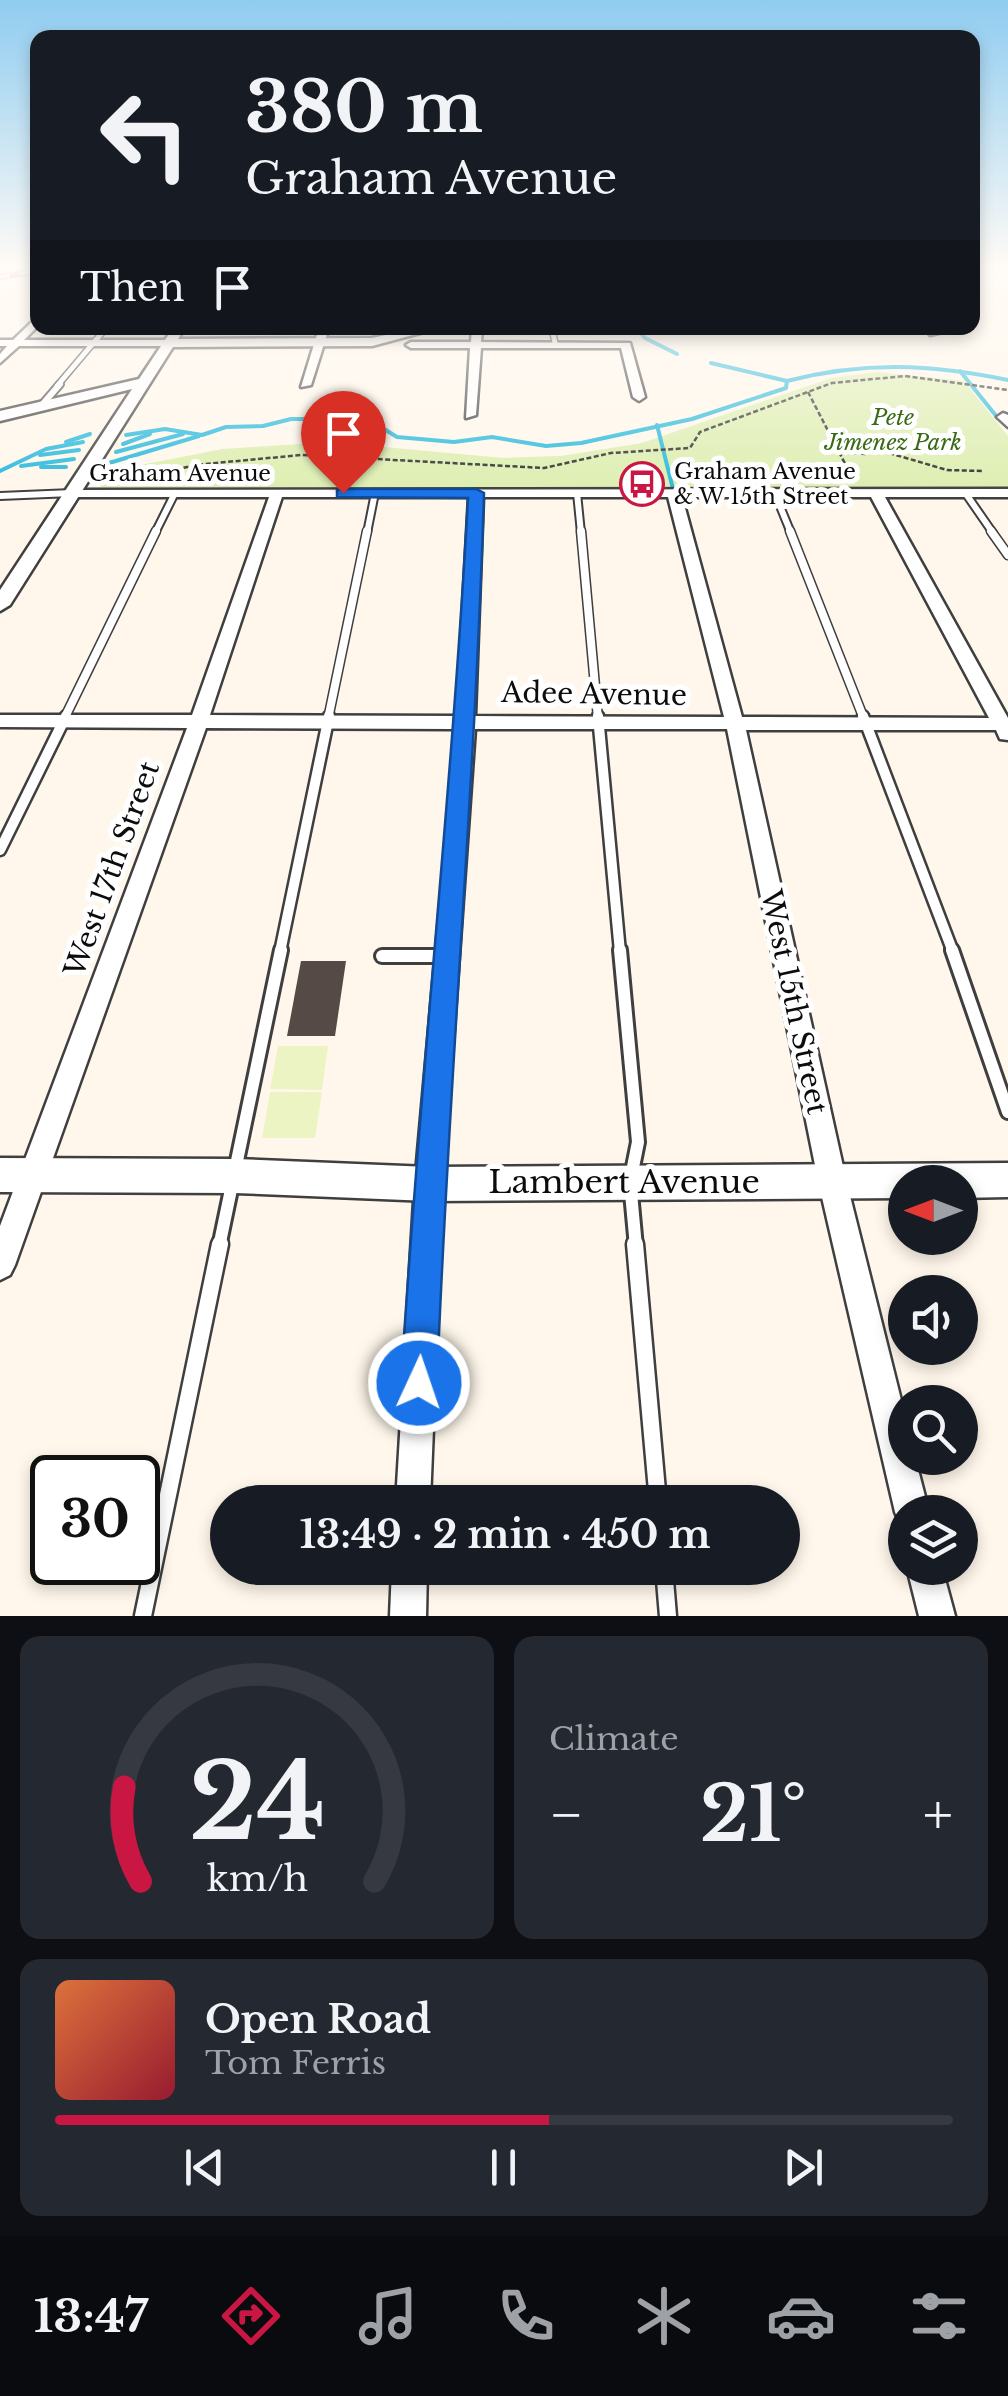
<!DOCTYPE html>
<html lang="en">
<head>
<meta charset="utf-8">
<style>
  body { margin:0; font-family:"Libre Baskerville",serif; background:#242831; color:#f1f3f6; height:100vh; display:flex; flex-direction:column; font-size:38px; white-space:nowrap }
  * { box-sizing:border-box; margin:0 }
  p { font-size:32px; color:#9ea1a6 }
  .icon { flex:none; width:55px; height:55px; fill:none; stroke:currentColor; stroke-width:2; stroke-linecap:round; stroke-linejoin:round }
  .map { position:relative; height:1616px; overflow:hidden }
  .drawer { display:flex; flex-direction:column; gap:20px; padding:20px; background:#0d0f14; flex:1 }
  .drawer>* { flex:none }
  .top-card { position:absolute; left:30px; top:30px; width:950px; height:305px; border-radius:20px; box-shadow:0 5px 15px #0003; background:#171b24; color:#f1f3f6; overflow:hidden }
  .needle { width:65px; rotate:270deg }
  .tools { position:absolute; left:888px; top:1165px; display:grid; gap:20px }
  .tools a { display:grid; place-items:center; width:90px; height:90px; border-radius:50%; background:#171b24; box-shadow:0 5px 15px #0003; font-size:50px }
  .speed { position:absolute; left:30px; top:1455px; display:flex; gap:20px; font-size:50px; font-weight:700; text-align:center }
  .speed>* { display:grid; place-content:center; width:130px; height:130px; border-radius:50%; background:#171b24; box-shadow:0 5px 15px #0003; line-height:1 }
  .speed .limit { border:5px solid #111; border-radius:15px; background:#fff; color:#111 }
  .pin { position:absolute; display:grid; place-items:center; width:85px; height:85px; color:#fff; margin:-102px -42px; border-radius:50% 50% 50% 0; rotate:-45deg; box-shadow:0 0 10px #0007 }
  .pin .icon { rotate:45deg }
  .me { position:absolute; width:110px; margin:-55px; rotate:3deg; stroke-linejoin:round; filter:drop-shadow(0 0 8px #0008) }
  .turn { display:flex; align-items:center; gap:35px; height:210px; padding:0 50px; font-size:45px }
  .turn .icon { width:130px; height:130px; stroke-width:2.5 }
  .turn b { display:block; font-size:70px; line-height:85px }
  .then { display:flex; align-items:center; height:95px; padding:0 50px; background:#0003; gap:20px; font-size:38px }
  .big { font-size:75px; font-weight:700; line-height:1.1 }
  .drawer .tile { flex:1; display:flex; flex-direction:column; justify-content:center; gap:15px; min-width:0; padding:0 35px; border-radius:20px; background:#242831 }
  .drawer .dial { align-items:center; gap:0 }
  .dial svg { height:260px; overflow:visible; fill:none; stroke:#363941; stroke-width:7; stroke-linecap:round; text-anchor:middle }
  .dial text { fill:#f1f3f6; stroke:none }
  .song { display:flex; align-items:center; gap:30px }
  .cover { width:120px; height:120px; border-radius:15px; background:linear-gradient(135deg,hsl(20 70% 55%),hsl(350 70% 35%)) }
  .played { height:10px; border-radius:5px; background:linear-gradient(90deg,#ca1643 55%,#363941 55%) }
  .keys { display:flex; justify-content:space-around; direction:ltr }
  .heat { display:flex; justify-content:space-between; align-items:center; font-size:55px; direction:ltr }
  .drawer .tiles { flex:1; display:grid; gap:20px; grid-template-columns:1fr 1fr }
  .tile:last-child { grid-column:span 2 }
  .trip { position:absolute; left:210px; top:1485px; width:590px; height:100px; border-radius:50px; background:#171b24; box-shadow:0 5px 15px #0003; font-weight:700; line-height:100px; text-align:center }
  .tabs { display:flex; height:160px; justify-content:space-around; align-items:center; background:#090b0e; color:#9ea1a6 }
  .tabs .icon { width:70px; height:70px }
  .tabs .active { color:#ca1643 }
  .tabs b { font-size:45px; color:#f1f3f6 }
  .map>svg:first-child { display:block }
  .green { fill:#ddeeb0 }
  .pitch { fill:#edf4c3 }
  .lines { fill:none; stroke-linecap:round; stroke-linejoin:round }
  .stream { stroke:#28b9dc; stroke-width:4 }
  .building { fill:#564a47 }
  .service-far5-casing { stroke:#3f3f3f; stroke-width:8 }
  .service-far4-casing { stroke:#3f3f3f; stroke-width:10 }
  .service-far3-casing { stroke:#3f3f3f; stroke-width:11 }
  .service-far2-casing { stroke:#3f3f3f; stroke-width:15 }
  .service-far1-casing { stroke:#3f3f3f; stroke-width:18 }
  .service-casing { stroke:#3f3f3f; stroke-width:21 }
  .minor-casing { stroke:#3f3f3f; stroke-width:5 }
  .tertiary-casing { stroke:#3f3f3f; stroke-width:5 }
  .path { stroke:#2e2e2e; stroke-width:2.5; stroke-dasharray:5 2.5; stroke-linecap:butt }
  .service-far5 { stroke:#fff; stroke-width:5 }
  .service-far4 { stroke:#fff; stroke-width:6 }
  .service-far3 { stroke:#fff; stroke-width:8 }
  .service-far2 { stroke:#fff; stroke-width:10 }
  .service-far1 { stroke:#fff; stroke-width:12 }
  .service { stroke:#fff; stroke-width:16 }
  .minor { fill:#fff; fill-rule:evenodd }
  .tertiary { fill:#fff; fill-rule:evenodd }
  .rail-casing { stroke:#ca1643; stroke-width:6 }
  .rail { stroke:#fff; stroke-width:4; stroke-dasharray:10; stroke-linecap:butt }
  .route { fill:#1a73e8; stroke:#114b97; stroke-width:2.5 }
  .labels { text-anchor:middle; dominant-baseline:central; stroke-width:10; stroke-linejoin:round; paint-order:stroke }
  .far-park-label { font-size:22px; font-style:italic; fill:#396a16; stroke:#fff }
  .far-poi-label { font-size:22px; fill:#0c0c0c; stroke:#fff; text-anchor:start }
  .far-street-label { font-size:22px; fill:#0c0c0c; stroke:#fff }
  .street-label { font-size:28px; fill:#0c0c0c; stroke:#fff }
  .near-street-label { font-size:32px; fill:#0c0c0c; stroke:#fff }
</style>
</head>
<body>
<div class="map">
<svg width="1008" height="1616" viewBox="0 0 1008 1616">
  <rect width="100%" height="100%" fill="#fff7eb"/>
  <path class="green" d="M877,372L964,381L1008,436V488L179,487H101L98,481L104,472L223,449L330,442L503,458L561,456L642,443L831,378Z"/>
  <g class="pitch">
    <path d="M278,1046H328L322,1090L270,1089Z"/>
    <path d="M270,1092H322L315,1138H262Z"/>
  </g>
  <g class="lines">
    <g class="stream">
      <path d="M636,328L645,338L677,354"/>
      <path d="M711,363L787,381"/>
      <path d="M960,371L997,417"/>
      <path d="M657,425L674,493"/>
      <path d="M126,435L165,429L202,435L226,427L263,426L291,419H368L397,437L454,442L492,437L546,446L581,443L692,419L786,388L787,381C864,361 931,364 1008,380"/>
      <path d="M66,442L90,434"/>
      <path d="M123,444L150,434"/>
      <path d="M116,452L183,434"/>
      <path d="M40,455L79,450"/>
      <path d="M109,463L199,436"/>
      <path d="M21,466L74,459"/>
      <path d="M41,467H66"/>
      <path d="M0,471L46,449L83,442"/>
    </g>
  </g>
  <path class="building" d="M301,961H346L335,1036H287Z"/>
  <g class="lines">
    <g class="service-far5-casing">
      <g id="service-far5">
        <path d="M552,328L555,343"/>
        <path d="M57,386L106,328"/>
      </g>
    </g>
    <g class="service-far4-casing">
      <g id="service-far4">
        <path d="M41,406L60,384"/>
        <path d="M577,493L581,533"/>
        <path d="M775,494L791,533"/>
        <path d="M966,494L993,533"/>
        <path d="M0,496L72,493"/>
        <path d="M155,533L175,493"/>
        <path d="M367,533L375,493"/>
      </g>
    </g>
    <g class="service-far3-casing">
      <g id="service-far3">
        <path d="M581,531L598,719"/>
        <path d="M790,531L864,719"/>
        <path d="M991,531L1008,555"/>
        <path d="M64,719L156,531"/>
        <path d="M328,719L367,531"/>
      </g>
    </g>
    <g class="service-far2-casing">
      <g id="service-far2">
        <path d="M598,716L620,952"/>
        <path d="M863,716L953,952"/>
        <path d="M0,850L66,716"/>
        <path d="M280,952L329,716"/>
      </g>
    </g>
    <g class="service-far1-casing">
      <g id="service-far1">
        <path d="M620,950L638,1142L630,1182L636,1247"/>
        <path d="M952,950L1008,1112"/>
        <path d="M382,956H446"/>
        <path d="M219,1247L281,950"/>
      </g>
    </g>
    <g class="service-casing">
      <g id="service">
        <path d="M635,1244L658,1502"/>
        <path d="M664,1568L668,1616"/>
        <path d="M143,1616L220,1244"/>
      </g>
    </g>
    <g class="minor-casing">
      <g id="minor">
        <path d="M38,316V326L24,340H169L174,343L169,346H19L0,363V354L7,346H0V340H13Z"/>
        <path d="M319,328H329L311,385L301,387Z"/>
        <path d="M472,328H482L481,342L630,343L645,397L639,401L633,397L621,348H481L476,415L466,418L470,348H411L406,345L411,342H471Z"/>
        <path d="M925,328H935L939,333L930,335Z"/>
        <path d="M1003,413L1008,415V427L997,417Z"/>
        <path d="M1008,489V497H885L1008,718V740L1000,739L996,730H746L846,1180L905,1416V1458H915L929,1512H905V1526L900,1524L895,1512L818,1180L727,729H475L443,1184L430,1502H396L415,1184L456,729L206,728L15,1265L10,1275L0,1280V1226L187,728L0,727V715H192L269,497H72L67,496V490ZM282,497H469L457,716L210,715ZM483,497H668L724,717L475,716ZM682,497H871L989,718L742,717Z"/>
        <path d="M392,1568H427L426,1616H390Z"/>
        <path d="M907,1568H942L955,1616H919Z"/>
      </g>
    </g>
    <g class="tertiary-casing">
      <g id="tertiary">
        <path d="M173,328H185L178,339L372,338L418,328H439L372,346L173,347L10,605L0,611V590L132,389L0,421V411L139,379Z"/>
        <path d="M0,1158L235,1159L429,1167L1008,1163V1197L960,1198V1182H905V1198L429,1201L235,1193L0,1192Z"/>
      </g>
    </g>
    <g class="path">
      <path d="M808,392L854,481"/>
      <path d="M882,451L947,470L982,471"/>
      <path d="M839,453L866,454"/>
      <path d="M117,479L205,464L301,455L544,468L611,453L690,448L700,432L832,383L905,376L1008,390"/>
    </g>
    <use href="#service-far5" class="service-far5"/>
    <use href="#service-far4" class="service-far4"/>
    <use href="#service-far3" class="service-far3"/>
    <use href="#service-far2" class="service-far2"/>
    <use href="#service-far1" class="service-far1"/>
    <use href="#service" class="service"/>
    <use href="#minor" class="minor"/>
    <use href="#tertiary" class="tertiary"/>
    <g class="rail-casing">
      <path id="rail" d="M0,277L38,271"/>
    </g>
    <use href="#rail" class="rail"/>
  </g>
  <linearGradient id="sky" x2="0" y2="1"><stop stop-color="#8fccf0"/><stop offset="0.54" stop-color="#fffbf6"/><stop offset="1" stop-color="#fffbf6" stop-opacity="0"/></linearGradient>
  <rect width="1008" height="494" fill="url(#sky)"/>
  <path class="route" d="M343,489H476L484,493C475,790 448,1086 437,1383L432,1396L419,1401L406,1396L401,1383C419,1088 452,794 468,498L337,497V490Z"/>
  <defs>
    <g id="bus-ring" transform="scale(2.25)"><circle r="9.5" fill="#fff" stroke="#ca1643" stroke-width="1.5"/><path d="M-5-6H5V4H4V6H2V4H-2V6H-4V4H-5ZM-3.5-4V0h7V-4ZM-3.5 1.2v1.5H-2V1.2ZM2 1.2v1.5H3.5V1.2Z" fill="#ca1643"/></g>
  </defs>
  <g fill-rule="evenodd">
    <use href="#bus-ring" x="642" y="484"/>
  </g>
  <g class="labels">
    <g class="far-park-label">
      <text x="893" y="417">Pete<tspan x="893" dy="25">Jimenez Park</tspan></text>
    </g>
    <g class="far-poi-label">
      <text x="674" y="471">Graham Avenue<tspan x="674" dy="25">&amp; W 15th Street</tspan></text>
    </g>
    <g class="far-street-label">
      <text x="180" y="473">Graham Avenue</text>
    </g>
    <g class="street-label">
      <text transform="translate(594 694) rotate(1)">Adee Avenue</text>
      <text transform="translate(112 869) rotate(-70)">West 17th Street</text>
      <text transform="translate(794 1002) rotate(78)">West 15th Street</text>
    </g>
    <g class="near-street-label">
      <text x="624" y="1182">Lambert Avenue</text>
    </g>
  </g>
</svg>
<div class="tools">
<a><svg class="needle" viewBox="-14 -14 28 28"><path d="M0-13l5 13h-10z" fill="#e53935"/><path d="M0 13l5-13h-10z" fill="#9ea1a6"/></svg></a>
<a><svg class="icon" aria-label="sound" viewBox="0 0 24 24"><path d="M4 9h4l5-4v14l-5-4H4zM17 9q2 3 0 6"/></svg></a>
<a><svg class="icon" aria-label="search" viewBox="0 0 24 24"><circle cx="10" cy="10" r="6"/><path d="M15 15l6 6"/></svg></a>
<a><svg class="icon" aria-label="layers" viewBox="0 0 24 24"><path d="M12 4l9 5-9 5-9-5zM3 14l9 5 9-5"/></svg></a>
</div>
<div class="speed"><div class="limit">30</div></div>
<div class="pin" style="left:343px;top:493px;background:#d93025"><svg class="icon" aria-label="arrive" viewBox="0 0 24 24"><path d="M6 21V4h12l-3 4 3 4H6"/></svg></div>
<svg class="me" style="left:419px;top:1383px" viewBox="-20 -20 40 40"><circle r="17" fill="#1a73e8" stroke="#fff" stroke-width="3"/><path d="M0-11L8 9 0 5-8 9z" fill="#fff"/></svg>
<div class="trip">13:49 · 2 min · 450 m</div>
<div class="top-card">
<div class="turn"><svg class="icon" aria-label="left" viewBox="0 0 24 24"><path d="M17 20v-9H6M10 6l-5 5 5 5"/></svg><div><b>380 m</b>Graham Avenue</div></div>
<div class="then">Then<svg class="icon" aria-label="arrive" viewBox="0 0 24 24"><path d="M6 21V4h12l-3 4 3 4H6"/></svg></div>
</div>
</div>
<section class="drawer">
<div class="tiles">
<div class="tile dial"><svg viewBox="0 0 100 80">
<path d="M14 69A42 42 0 1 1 86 69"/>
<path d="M14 69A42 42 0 0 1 9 40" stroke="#ca1643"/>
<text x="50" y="56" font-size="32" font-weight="700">24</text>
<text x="50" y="72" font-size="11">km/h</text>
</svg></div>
<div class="tile"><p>Climate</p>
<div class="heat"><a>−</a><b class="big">21°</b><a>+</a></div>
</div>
<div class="tile">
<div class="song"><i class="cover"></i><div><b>Open Road</b><p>Tom Ferris</p></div></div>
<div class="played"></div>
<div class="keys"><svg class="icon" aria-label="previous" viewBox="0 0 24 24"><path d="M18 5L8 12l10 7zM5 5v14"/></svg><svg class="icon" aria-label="pause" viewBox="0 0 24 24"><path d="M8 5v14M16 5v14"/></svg><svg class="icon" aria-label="next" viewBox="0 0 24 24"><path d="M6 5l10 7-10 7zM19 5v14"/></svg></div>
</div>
</div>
</section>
<nav class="tabs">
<b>13:47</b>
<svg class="icon active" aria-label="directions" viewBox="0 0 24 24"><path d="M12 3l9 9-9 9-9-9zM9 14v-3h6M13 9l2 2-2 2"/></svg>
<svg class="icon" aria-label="music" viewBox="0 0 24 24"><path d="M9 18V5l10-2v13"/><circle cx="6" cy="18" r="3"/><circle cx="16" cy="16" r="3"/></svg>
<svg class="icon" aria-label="phone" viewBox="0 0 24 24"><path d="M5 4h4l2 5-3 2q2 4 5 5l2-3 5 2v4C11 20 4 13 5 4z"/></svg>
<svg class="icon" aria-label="climate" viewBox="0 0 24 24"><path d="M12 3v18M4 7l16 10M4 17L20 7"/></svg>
<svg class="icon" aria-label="car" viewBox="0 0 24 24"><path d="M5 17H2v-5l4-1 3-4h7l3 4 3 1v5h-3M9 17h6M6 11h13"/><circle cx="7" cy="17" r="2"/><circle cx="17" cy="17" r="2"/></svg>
<svg class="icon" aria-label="filters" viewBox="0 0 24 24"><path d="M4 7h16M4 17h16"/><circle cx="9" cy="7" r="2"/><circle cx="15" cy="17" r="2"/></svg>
</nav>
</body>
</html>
